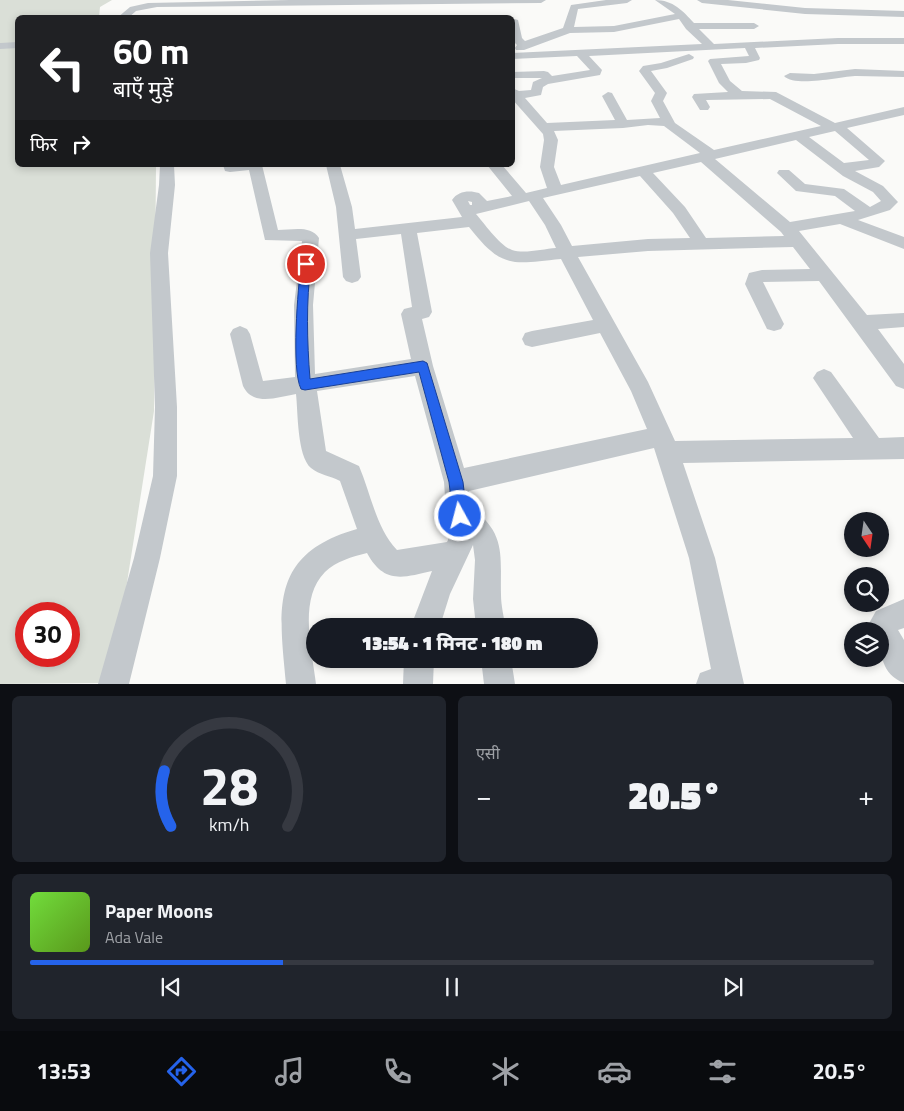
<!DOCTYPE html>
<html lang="hi">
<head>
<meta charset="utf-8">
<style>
  body { margin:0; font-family:"Titillium Web","Noto Sans Devanagari",sans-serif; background:#20242c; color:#f1f3f6; height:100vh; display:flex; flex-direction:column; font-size:19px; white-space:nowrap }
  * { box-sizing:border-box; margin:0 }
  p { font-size:16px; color:#9ea1a6 }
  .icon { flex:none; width:28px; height:28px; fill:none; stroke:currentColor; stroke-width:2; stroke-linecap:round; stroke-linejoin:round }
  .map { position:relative; height:684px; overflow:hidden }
  .panel { display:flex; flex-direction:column; gap:12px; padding:12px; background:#0d0f14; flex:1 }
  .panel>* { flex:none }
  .guide { position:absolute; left:15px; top:15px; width:500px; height:152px; border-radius:8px; box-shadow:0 2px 8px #0003; background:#202124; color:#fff; overflow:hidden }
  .needle { width:32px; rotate:167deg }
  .tools { position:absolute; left:844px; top:512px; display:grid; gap:10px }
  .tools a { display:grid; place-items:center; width:45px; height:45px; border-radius:50%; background:#171b24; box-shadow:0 2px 8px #0003; font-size:25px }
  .speed { position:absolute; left:15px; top:602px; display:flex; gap:10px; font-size:25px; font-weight:700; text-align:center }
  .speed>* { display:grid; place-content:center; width:65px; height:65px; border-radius:50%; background:#171b24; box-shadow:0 2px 8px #0003; line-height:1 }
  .speed .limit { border:8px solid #d22; background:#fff; color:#111 }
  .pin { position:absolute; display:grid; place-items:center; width:42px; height:42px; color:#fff; margin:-21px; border:2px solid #fff; border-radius:50%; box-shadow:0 1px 5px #0007 }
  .me { position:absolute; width:55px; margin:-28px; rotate:353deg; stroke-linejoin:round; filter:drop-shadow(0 0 4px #0008) }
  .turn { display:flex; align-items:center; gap:18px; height:105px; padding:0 15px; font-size:22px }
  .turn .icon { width:65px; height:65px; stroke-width:2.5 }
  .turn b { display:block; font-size:35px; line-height:42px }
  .then { display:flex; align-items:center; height:48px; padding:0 15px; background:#0003; gap:10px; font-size:19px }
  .big { font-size:38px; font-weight:800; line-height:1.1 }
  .panel .widget { flex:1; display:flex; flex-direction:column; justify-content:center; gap:8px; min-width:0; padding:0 18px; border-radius:8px; background:#20242c }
  .panel .dial { align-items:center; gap:0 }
  .dial svg { height:130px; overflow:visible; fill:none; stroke:#363941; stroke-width:7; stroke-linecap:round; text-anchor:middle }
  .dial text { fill:#f1f3f6; stroke:none }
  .song { display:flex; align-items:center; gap:15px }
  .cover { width:60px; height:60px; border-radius:8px; background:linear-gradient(135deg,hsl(100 70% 55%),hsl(90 70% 35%)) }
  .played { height:5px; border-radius:2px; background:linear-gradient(90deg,#2563eb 30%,#363941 30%) }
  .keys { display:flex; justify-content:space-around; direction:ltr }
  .heat { display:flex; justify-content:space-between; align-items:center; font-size:28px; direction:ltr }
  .panel .tiles { flex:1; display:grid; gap:12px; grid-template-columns:1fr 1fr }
  .widget:last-child { grid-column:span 2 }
  .trip { position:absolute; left:306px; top:618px; width:292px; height:50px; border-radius:25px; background:#171b24; box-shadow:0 2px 8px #0003; font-weight:800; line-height:50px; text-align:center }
  .tab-bar { display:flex; height:80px; justify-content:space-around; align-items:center; background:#090b0e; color:#9ea1a6 }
  .tab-bar .icon { width:35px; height:35px }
  .tab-bar .current { color:#2563eb }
  .tab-bar b { font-size:22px; color:#f1f3f6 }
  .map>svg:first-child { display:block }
  .green { fill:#dadfd7; fill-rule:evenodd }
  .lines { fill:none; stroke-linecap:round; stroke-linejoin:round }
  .minor { fill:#c3c8cc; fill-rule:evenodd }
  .route { fill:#2563eb; stroke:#184099 }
</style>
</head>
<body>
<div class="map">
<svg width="904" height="684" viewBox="0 0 904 684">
  <rect width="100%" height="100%" fill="#fafaf8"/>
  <path class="green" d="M0,0H112L100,7L99,17L18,18V165H156L154,411L120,627L103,683L0,684ZM26,614H69V656H26Z"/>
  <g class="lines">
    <g class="minor">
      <path d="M290,0H546L541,3L157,7L136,11L128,18H117L130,7L148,3Z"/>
      <path d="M606,0H632L627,3L578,9L574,27L614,26L675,14L655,0C673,0 683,11 694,23H754L759,26L754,29H699L714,44L838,38H904V44H838L755,48L760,58L759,60L746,63L721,64L730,81L742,91L776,92L835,123L904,107V115L847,128L885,161L879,167L855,171L883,186L898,202L890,210L858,220L904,237V249L840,224L799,231L867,315L904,313V327L878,329L904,364V389L896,386L819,281L763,282L784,324L781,329L774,331L767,329L745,284L749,273L762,270L810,269L793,247L648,251L578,257L648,382L675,441L853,438L813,378L817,372L824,369L831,372L879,438L904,437V459L683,463L715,558L744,684H696L700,673L711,669L689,558L654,448L469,491L471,508C507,533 500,557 501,595C501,606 504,616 505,626H476L473,599L475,560L473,545L450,594L440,626H411L432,571C402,578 384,584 367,553C352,557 336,561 325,572C298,599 312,650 316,684H286C279,609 269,554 357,529L340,481C331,476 319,475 311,468C297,456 298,412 296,394C278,397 253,407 243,386L230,334L233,329L240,326L247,329L250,334L263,381L295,377L294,305L302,241L265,240L249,170L230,172L225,171L223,165H262L278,230C292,230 311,225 319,238L313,305L315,374L411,359L401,314L404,309L412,307L401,234L356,239L361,277L358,281L352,283L346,281L343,277L336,207L326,165H340L352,207L355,229L462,217L452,200C458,191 469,190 479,193L487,201L512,196L487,165H502L526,193L547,188L540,167L544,140L543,134L512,99V88L519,91L531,90L533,82L542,78H512V72L544,71L548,72L552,76L590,70L577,56L512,59V53L702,44L686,29L679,19L614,32L570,33L524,50H516L515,48L517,45L512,40L511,18L518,20L522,38L525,41L563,28L571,5ZM745,48L749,56L710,59L708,61L719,83L728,92L694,94L692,97L700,110H708L710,107L706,100L770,99L821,126L714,150L675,123L663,101L667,93L651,71L667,68L693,59L694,57L689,54L661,63L643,66L639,71L655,93L651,101L660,118L627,120L612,93L608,92L602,96L615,120L547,123L525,98L541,95L543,87L548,84L600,75L602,70L589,56ZM648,125L664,126L700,153L561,185L554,167L558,140L554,131L623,128ZM835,131L869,160L844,163L809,137ZM796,140L843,176L873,192L881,201L870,207L844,189L805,184L789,170H779L777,173L796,191L835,196L855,211L790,222L715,159ZM701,162L781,232L784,236L706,238L685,207L653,173ZM640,176L673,213L690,238L648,239L572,246L561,225L543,198ZM468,201L472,202V205H470ZM529,201L545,225L556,248C543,249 524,254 512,250C500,246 484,223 476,214ZM469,227C502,269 511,264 561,259L593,320L532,331L525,333L522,339L525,345L532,347L600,333L631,391L647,429L464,468L433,366L422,319L429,317L432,312L417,233ZM415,376L444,482L448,540L447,542L397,550C376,528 371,494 359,466L326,451L317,391Z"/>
      <path d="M697,0H728L805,8L904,11V17L805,14L702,3Z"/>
      <path d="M18,42V48L0,49V43Z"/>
      <path d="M855,69L904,71V77C888,77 873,76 857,76C841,76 796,88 784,76L790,73L814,74Z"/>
      <path d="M160,165H174L175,185L168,253L177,407V476L160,558L129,684H98L134,558L153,476L155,407L150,253L159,185Z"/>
      <path d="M904,599V628L898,630L904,640V683C881,674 880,653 880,631H869L867,627L876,611Z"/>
      <path d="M404,659H434L433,684H403Z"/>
      <path d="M481,659H511L515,684H484Z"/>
    </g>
  </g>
  <path class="route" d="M306,261L311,264C306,302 307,341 310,379L423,361L427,363L463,482L467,516L465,521L460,523L455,521L453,516L449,482L419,372L305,390L301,389C291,369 298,288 301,264Z"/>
</svg>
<div class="tools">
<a><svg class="needle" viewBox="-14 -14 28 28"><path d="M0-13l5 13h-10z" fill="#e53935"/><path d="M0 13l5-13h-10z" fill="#9ea1a6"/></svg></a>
<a><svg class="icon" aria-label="search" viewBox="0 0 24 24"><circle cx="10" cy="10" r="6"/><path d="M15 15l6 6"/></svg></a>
<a><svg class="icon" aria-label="layers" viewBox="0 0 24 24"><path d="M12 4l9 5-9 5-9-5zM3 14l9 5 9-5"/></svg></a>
</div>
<div class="speed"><div class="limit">30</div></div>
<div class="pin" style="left:306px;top:264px;background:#d93025"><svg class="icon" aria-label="arrive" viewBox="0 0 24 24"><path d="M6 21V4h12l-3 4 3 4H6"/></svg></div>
<svg class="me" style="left:460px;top:516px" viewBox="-20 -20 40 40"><circle r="17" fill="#2563eb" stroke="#fff" stroke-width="3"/><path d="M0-11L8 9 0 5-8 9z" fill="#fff"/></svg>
<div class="trip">13:54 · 1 मिनट · 180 m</div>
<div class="guide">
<div class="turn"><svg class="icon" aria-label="left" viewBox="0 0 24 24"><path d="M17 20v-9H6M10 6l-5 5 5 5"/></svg><div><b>60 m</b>बाएँ मुड़ें</div></div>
<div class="then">फिर<svg class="icon" aria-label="right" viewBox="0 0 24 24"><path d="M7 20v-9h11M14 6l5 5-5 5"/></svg></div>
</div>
</div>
<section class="panel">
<div class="tiles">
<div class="widget dial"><svg viewBox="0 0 100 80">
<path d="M14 69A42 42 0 1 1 86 69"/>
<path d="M14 69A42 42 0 0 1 10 35" stroke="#2563eb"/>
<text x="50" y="56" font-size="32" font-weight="700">28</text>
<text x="50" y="72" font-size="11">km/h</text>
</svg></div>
<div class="widget"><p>एसी</p>
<div class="heat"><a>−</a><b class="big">20.5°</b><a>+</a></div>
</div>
<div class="widget">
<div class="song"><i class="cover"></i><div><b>Paper Moons</b><p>Ada Vale</p></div></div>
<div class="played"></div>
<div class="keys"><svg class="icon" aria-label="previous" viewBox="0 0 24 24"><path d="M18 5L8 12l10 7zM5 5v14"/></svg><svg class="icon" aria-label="pause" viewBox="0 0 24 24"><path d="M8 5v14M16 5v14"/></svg><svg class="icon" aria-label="next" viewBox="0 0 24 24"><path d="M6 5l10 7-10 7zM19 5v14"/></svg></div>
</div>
</div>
</section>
<nav class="tab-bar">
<b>13:53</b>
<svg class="icon current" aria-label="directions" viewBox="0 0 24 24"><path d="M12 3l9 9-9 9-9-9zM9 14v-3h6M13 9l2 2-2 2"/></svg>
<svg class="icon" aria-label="music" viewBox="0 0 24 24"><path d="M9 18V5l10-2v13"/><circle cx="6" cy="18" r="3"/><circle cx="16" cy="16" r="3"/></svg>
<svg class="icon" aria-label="phone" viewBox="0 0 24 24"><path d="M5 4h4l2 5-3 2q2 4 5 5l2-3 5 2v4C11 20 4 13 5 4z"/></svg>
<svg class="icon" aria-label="climate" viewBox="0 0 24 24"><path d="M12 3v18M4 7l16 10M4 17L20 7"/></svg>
<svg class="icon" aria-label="car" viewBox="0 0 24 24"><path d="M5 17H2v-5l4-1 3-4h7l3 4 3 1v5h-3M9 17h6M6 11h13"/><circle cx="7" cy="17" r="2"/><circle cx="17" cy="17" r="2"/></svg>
<svg class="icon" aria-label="filters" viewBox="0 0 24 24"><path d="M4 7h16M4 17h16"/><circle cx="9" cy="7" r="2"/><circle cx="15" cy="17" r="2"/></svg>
<b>20.5°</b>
</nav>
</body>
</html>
